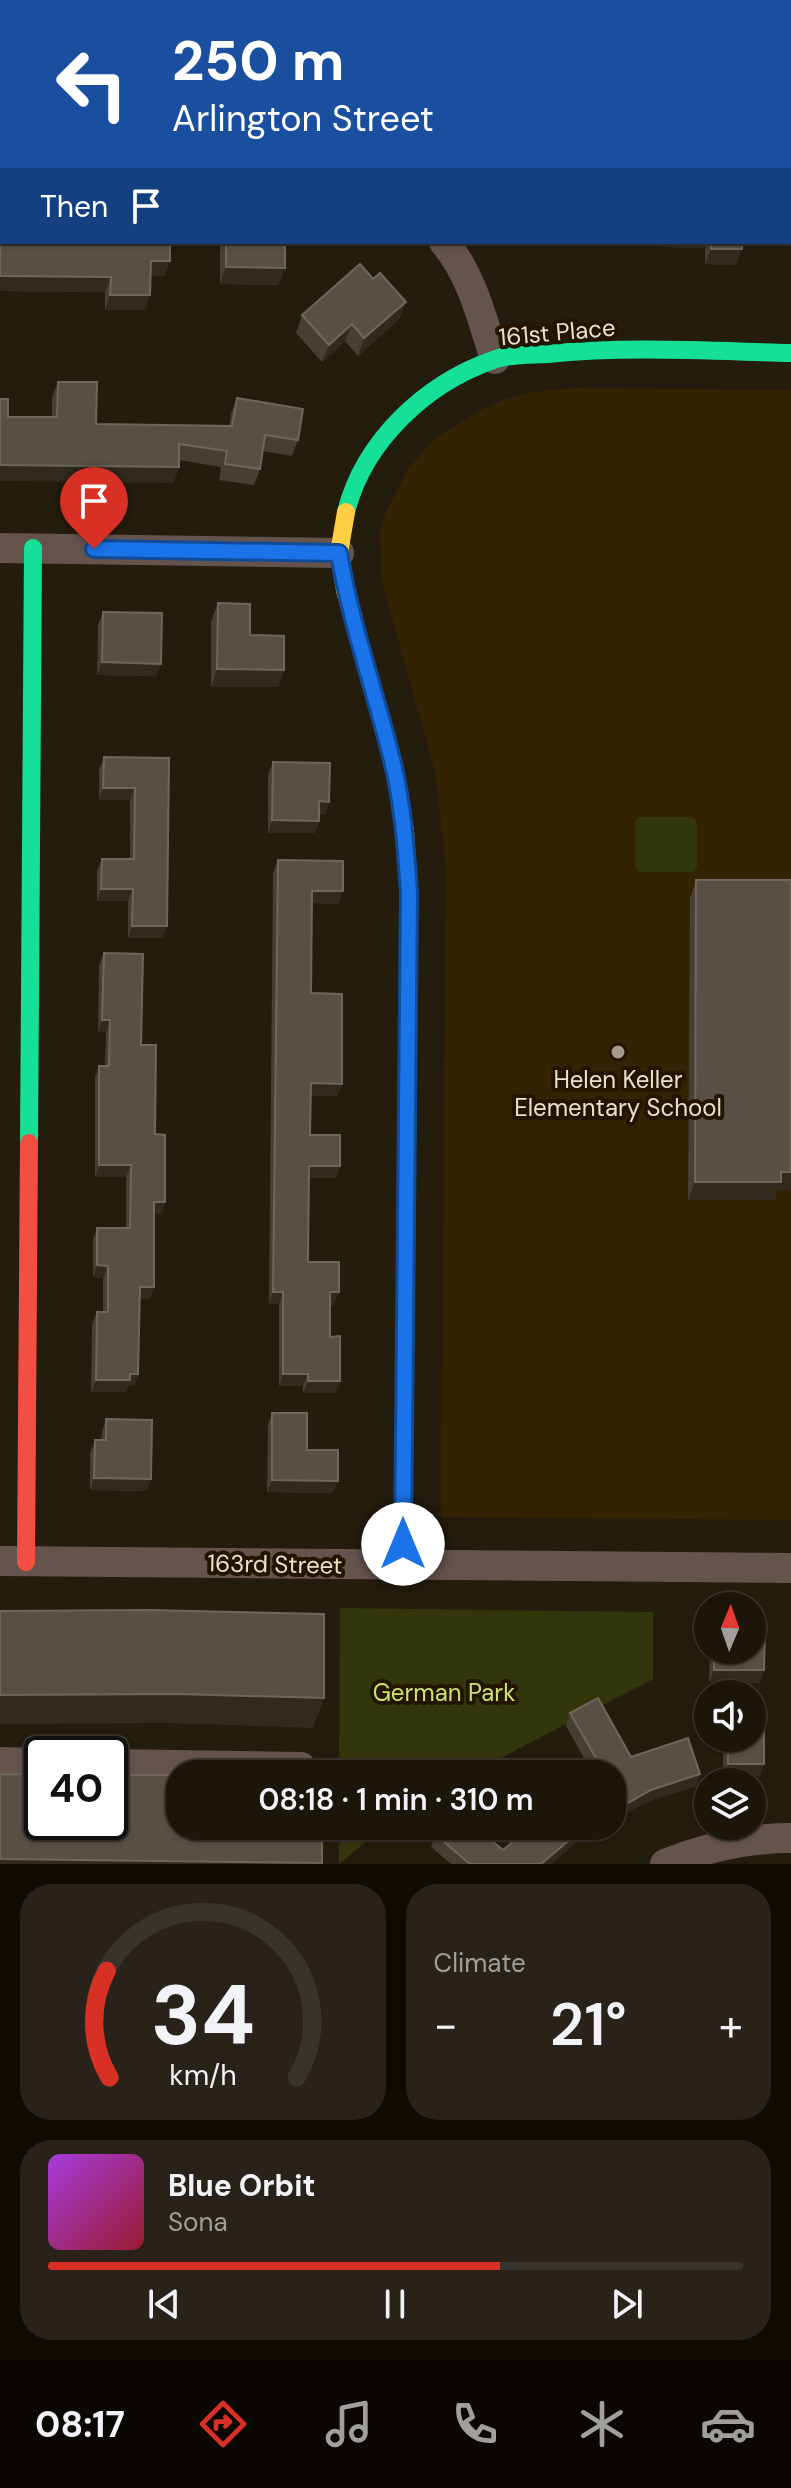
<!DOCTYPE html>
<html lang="en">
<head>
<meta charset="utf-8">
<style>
  body { margin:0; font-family:"DM Sans",sans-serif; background:#282218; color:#f1f3f6; height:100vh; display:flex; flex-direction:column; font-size:30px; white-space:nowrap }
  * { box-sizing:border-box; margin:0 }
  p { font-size:26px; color:#a09f9c }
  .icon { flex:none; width:44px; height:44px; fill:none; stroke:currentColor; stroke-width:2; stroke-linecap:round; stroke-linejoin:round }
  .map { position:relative; height:1864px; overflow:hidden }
  .panel { display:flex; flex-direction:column; gap:20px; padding:20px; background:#0f0c06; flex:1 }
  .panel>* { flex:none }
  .banner { position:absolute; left:0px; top:0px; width:792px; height:244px; box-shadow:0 2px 6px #0004,0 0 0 2px #39342b; background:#1a4fa0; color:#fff; overflow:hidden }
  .needle { width:52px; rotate:2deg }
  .buttons { position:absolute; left:694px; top:1592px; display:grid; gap:16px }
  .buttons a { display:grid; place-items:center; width:72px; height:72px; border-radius:50%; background:#1b150a; box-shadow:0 2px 6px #0004,0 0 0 2px #39342b; font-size:40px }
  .speed { position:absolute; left:24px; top:1736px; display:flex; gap:16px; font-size:40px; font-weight:700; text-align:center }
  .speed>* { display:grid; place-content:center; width:104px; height:104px; border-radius:50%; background:#1b150a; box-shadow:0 2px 6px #0004,0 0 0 2px #39342b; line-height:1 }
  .speed .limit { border:4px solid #111; border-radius:12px; background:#fff; color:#111 }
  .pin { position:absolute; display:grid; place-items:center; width:68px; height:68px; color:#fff; margin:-82px -34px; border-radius:50% 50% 50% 0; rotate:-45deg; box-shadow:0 0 8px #0007 }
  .pin .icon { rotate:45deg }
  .me { position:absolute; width:88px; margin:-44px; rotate:0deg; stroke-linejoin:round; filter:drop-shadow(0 0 6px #0008) }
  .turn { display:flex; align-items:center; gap:28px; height:168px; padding:0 40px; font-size:36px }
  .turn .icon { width:104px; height:104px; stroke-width:2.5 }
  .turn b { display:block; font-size:56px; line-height:68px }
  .then { display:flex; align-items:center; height:76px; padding:0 40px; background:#0003; gap:16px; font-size:30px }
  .big { font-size:60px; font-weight:600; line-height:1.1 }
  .panel .tile { flex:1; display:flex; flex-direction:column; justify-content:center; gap:12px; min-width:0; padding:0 28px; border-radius:32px; background:#282218 }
  .panel .dial { align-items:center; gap:0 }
  .dial svg { height:208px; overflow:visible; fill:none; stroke:#39342b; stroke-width:7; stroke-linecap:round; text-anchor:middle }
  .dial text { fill:#f1f3f6; stroke:none }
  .song { display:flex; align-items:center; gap:24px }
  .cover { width:96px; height:96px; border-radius:12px; background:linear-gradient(135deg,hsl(280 70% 55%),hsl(350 70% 35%)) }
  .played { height:8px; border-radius:4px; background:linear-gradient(90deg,#d93025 65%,#39342b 65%) }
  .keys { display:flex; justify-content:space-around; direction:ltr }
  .heat { display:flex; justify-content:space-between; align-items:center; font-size:44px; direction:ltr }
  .panel .tiles { flex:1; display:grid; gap:20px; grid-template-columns:1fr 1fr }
  .tile:last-child { grid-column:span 2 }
  .trip { position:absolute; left:166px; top:1760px; width:460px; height:80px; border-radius:32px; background:#1b150a; box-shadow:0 2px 6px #0004,0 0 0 2px #39342b; font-weight:600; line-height:80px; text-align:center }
  .dock { display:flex; height:128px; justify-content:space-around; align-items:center; background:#0b0804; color:#a09f9c }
  .dock .icon { width:56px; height:56px }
  .dock .selected { color:#d93025 }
  .dock b { font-size:36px; color:#f1f3f6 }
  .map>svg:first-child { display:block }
  .built { fill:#342303 }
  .green { fill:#31360d }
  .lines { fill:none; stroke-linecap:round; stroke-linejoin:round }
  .street { stroke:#65534e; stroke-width:30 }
  .fast { stroke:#16e098; stroke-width:18 }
  .slow { stroke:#ffcf43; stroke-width:18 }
  .jam { stroke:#f24e42; stroke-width:18 }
  .wall { fill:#463f34 }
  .shaded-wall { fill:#312a1d }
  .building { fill:#585045; stroke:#6f675b; stroke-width:2 }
  .route-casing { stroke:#114b97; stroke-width:20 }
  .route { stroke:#1a73e8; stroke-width:14 }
  .poi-dot { fill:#a59b8c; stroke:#231500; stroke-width:3 }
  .labels { text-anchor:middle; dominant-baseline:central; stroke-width:8; stroke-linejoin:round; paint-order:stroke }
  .street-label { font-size:24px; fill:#eae0d1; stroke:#231500 }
  .poi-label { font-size:24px; fill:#eae0d1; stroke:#231500 }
  .park-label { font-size:24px; fill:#cce16e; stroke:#231500 }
</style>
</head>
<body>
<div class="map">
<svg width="791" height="1864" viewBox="0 0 791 1864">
  <rect width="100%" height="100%" fill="#241c0d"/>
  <path class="built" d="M575,388L791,390V1520L441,1517L446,868L435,771L382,582L380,533L386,512L409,468L433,440L481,410L506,399L531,392Z"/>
  <g class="green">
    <path d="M639,817H692L697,822V867L692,872H640L635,867V822Z"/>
    <path d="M340,1608L653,1612V1679L470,1774H339Z"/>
    <path d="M339,1826H385L339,1864Z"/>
  </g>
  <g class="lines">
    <g class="street">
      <path d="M0,158H2"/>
      <path d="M444,242C472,275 482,319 495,359"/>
      <path d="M0,548L339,553"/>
      <path d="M0,1561L791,1568"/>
      <path d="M0,1762L42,1763"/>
      <path d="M110,1764L301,1767"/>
      <path d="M665,1864C707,1847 746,1838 791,1838"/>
    </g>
    <g class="fast">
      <path d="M346,512C364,441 425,384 493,360C509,354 530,355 547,354C628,346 709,351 791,353"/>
      <path d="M29,1143L33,548"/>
      <path d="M403,1566L408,1044"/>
    </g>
    <path class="slow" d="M346,512L339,553L345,590L393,762L405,831L409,893L408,1044"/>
    <path class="jam" d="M26,1562L29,1143"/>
  </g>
  <g class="wall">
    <path d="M0,210L2,242L170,261L164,276H151L145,310H105V292L0,291Z"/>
    <path d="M220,242H285V268L278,285L220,284Z"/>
    <path d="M662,242H742L736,265L705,264V248L662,247Z"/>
    <path d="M373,279L406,302L399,319L358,356L345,341L322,362L296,333L302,315Z"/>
    <path d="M58,382L96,424L229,426L231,414L237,398L298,440L292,456L263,451L260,469L254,485L219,480L221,467L179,460V467L173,483L8,417H52V397Z"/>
    <path d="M218,603L284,670L278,687H211V621Z"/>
    <path d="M103,612L156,676L97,675L98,624Z"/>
    <path d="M104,757L169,758L167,926L162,938H128V901H97V871L102,859H130V800H99V769Z"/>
    <path d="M273,762L329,802L325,814H319V821L315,833H268V775Z"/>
    <path d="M278,860L339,904L312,903L311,993L342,1084L337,1096H311L310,1135L336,1178H308V1262L334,1305H330V1337L340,1381L335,1393H303V1386H279V1304H269L273,873Z"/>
    <path d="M696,880H791V1190H778L775,1200H688L690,898Z"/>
    <path d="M104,953L141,1045L165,1202L161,1214H154V1287L149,1299H139L138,1374L134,1386H128L126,1392H91L92,1324L97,1312H103V1278L93,1277V1240L97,1228H126V1177H95V1078L99,1066H105L106,1032H98L99,965Z"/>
    <path d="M272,1413L307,1450L333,1493L267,1492L268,1425Z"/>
    <path d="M106,1419L147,1491L90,1490V1453L95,1440H101L102,1432Z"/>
    <path d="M710,1650H752L760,1683L709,1682Z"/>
    <path d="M570,1713L631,1757L696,1786L646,1802L612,1821V1774H593L566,1726Z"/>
    <path d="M723,1738H752L760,1776H723Z"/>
    <path d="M531,1826H604L580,1839L551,1864H451L431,1847L436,1835L503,1850Z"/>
  </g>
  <g class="shaded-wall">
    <path d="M0,77H2V90L0,89Z"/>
    <path d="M664,242H708L705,248L662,247Z"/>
    <path d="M711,249H742L736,265L705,264Z"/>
    <path d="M151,261H170L164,276H146Z"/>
    <path d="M226,267L285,268L278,285L220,284Z"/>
    <path d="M0,276L111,277L105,292L0,291Z"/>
    <path d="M110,295H150L145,310H105Z"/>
    <path d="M406,302L399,319L358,356L364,338Z"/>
    <path d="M352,324L345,341L322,362L329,345Z"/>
    <path d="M0,465L179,467L173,483L0,481Z"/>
    <path d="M102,662L161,664L156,676L97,675Z"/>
    <path d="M217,669L284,670L278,687H211Z"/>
    <path d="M103,788H135L130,800H99Z"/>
    <path d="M319,801L329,802L325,814L315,813Z"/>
    <path d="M272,820L319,821L315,833H268Z"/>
    <path d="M101,889H133L128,901H97Z"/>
    <path d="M312,891H343L339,904L308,903Z"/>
    <path d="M132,926H167L162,938H128Z"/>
    <path d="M102,1020H110L106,1032H98Z"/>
    <path d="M311,1083L342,1084L337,1096H306Z"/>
    <path d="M99,1165H131L126,1177H95Z"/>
    <path d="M309,1166H340L336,1178H304Z"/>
    <path d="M781,1172H791V1190H778L775,1200H688L695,1182Z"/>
    <path d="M154,1202H165L161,1214H150Z"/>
    <path d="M97,1265L108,1266L103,1278L93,1277Z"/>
    <path d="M140,1287H154L149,1299H135Z"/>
    <path d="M273,1292H283L279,1304H269Z"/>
    <path d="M330,1292H339L334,1305L326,1304Z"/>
    <path d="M130,1374H138L134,1386H128L126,1392H91L96,1380Z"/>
    <path d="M283,1374H308L303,1386H279Z"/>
    <path d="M308,1381H340L335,1393H303Z"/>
    <path d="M94,1478L151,1479L147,1491L90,1490Z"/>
    <path d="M272,1480L338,1481L333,1493L267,1492Z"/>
    <path d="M714,1670H764L760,1683L709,1682Z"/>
    <path d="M178,1694L324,1698L313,1728L167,1723L0,1724V1695Z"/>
    <path d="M728,1764H764L760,1776H723Z"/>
    <path d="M700,1774L696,1786L646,1802L612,1821V1812L651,1790Z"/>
    <path d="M586,1826H604L580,1839L551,1864H541Z"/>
    <path d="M0,1859L322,1863V1864H0Z"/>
  </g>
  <g class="building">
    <rect x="689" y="0" width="25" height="2"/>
    <rect x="0" y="10" width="2" height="67"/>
    <path d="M0,210H2V242H170V261H151L150,295H110L111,277L0,276Z"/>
    <path d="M226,242H285V268L226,267Z"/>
    <rect x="711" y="242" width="31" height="7"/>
    <path d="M360,264L373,279L380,273L406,302L364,338L352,324L329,345L302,315Z"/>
    <path d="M58,382H97L96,424L232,426L237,398L303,409L298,440L265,435L260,469L225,464L227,451L179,444V467L0,465V399H8V417H57Z"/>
    <path d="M218,603L250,604V635L284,636V670L217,669Z"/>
    <path d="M103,612L162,613L161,664L102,662Z"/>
    <path d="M104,757L169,758L167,926H132L133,889H101L102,859H134L135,788H103Z"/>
    <path d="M273,762L330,763L329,802L319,801V821L272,820Z"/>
    <path d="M278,860L343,861V891H312L311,993L342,994V1084L311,1083L310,1135H340V1166H309L308,1262H339V1292H330V1337L340,1336V1381H308V1374H283V1292H273Z"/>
    <path d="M696,880H791V1172H781V1182H695Z"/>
    <path d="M104,953L143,954L141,1045H156L155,1134L165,1135V1202H154V1287H140L138,1374H130V1380H96L97,1312H108V1266L97,1265V1228H130L131,1165H99V1066H109L110,1020H102Z"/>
    <path d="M272,1413H307V1450H338V1481L272,1480Z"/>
    <path d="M106,1419L152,1420L151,1479L94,1478L95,1440H106Z"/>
    <path d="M150,1610L324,1614V1698L178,1694L0,1695V1611Z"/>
    <path d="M752,1632H765L764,1670H714V1650H752Z"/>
    <path d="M598,1698L631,1757L688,1738L700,1774L651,1790L612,1812V1774H605L570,1713Z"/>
    <path d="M752,1718H764V1764H728V1738H752Z"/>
    <path d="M0,1774L42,1775V1822H110V1775H180V1826H322V1863L0,1859Z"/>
    <path d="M443,1826H474L503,1850L531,1826H586L541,1864H470L436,1835Z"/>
  </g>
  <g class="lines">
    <g class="route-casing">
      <path id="route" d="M94,549L339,553C351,624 375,691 392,760C403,804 406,849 409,893L403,1544"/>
    </g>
    <use href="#route" class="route"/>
  </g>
  <circle class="poi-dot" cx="618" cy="1052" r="8"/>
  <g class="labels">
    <g class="street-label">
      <text transform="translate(557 332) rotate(-5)">161st Place</text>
      <text transform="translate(275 1564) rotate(1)">163rd Street</text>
    </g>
    <g class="poi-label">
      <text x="618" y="1079">Helen Keller<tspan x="618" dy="28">Elementary School</tspan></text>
    </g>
    <g class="park-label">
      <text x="444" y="1692">German Park</text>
    </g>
  </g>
</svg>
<div class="buttons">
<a><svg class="needle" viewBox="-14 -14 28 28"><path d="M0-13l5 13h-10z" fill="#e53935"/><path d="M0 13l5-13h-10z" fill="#a09f9c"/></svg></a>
<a><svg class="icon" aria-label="sound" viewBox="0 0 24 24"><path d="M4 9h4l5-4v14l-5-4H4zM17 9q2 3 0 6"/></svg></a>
<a><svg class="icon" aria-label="layers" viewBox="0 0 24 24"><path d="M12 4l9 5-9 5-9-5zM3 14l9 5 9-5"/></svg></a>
</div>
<div class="speed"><div class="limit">40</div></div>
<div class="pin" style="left:94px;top:549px;background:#d93025"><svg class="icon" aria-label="arrive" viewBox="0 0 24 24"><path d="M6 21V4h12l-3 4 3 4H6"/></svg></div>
<svg class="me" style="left:403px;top:1544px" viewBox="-20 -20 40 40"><circle r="19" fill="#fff"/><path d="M0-13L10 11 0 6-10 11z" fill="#1a73e8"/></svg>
<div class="trip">08:18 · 1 min · 310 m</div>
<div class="banner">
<div class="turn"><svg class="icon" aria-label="left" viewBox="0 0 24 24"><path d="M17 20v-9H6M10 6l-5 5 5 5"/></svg><div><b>250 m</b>Arlington Street</div></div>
<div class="then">Then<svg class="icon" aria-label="arrive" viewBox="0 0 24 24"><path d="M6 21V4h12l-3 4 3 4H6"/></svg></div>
</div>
</div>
<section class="panel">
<div class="tiles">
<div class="tile dial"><svg viewBox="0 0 100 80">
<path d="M14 69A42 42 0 1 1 86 69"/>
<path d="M14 69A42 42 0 0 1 13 28" stroke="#d93025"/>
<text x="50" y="56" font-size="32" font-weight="700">34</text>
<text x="50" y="72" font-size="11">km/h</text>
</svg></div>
<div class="tile"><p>Climate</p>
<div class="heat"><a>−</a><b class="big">21°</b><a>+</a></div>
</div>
<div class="tile">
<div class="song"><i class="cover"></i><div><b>Blue Orbit</b><p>Sona</p></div></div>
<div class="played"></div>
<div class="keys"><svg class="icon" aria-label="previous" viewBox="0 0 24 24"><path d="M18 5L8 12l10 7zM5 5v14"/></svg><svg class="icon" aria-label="pause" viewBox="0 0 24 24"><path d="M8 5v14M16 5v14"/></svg><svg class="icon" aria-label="next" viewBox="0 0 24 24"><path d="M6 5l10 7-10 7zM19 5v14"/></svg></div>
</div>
</div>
</section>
<nav class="dock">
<b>08:17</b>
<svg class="icon selected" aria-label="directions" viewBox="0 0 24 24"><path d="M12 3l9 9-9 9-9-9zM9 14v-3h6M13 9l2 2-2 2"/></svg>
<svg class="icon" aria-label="music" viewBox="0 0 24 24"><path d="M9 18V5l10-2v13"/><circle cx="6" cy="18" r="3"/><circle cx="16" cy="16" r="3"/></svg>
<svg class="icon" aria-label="phone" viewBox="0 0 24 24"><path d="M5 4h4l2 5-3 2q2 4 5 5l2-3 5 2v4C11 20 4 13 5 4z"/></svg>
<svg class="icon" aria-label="climate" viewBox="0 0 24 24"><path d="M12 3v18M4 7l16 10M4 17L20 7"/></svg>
<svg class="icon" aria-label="car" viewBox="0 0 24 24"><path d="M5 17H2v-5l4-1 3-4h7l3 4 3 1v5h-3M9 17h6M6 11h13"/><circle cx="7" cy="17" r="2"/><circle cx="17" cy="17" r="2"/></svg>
</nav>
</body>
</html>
